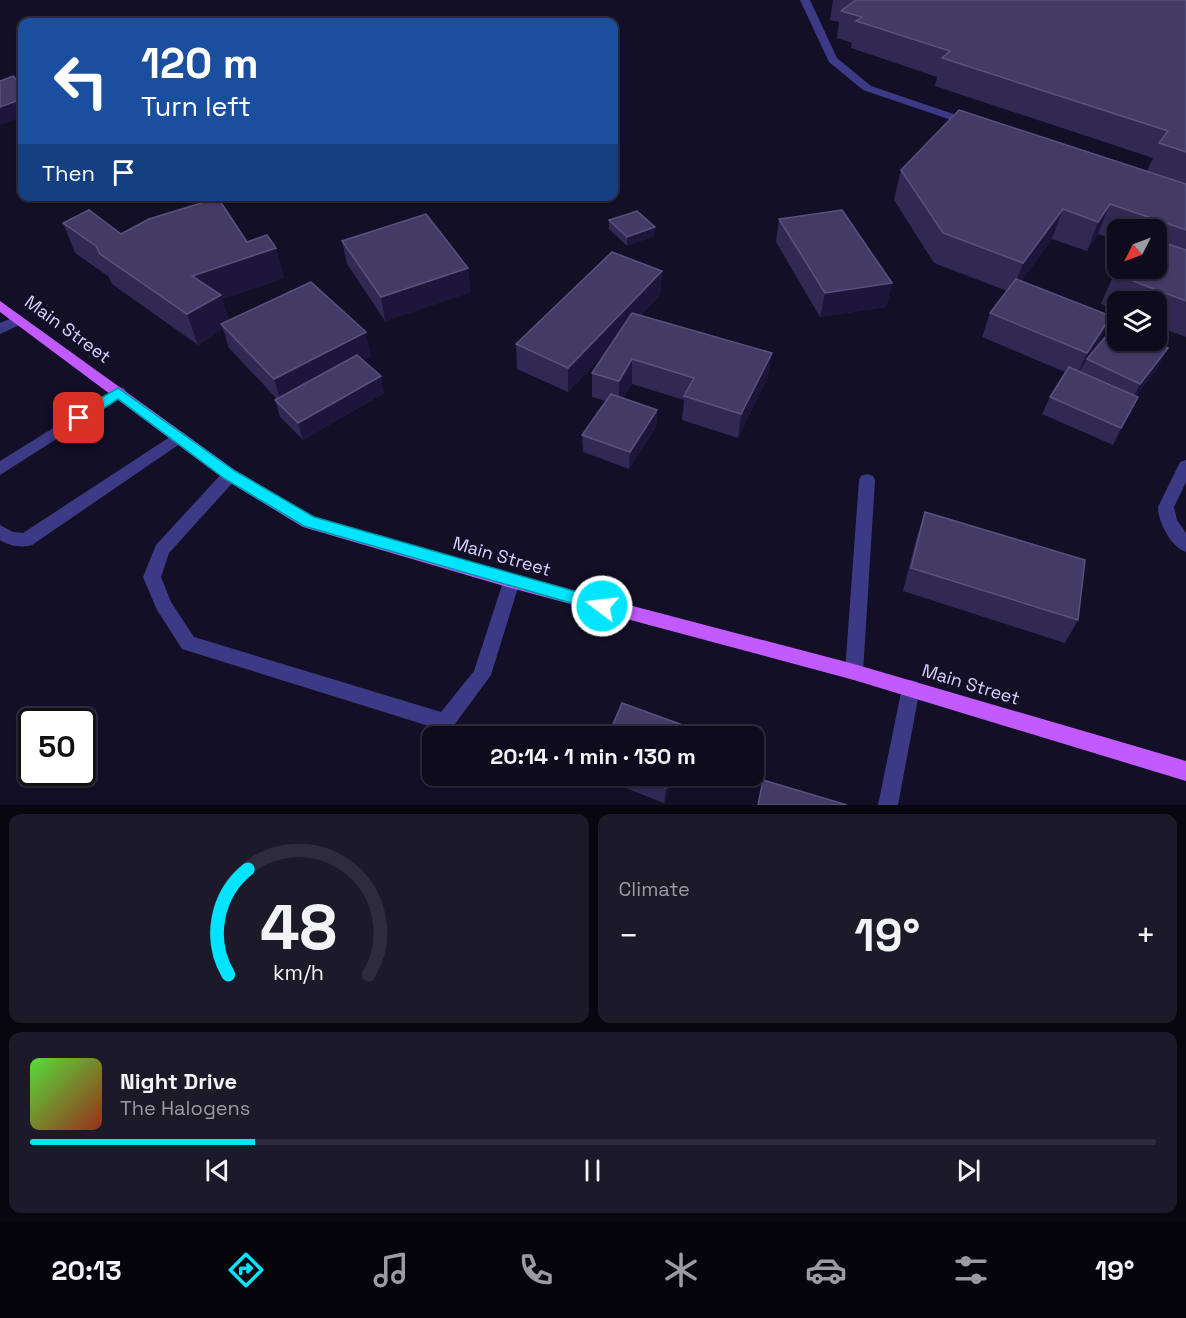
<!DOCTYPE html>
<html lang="en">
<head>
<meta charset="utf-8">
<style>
  body { margin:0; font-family:"Space Grotesk",sans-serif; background:#1c1929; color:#f1f3f6; height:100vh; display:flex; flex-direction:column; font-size:22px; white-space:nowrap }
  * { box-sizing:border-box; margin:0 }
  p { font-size:20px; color:#9b9ba3 }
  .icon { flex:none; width:33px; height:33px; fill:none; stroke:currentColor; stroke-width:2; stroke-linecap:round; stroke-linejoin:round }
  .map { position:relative; height:805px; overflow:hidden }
  .panel { display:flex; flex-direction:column; gap:9px; padding:9px; background:#08060f; flex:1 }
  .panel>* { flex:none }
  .top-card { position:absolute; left:18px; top:18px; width:600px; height:183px; border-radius:12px; box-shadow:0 2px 4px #0004,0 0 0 2px #2e2b3b; background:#1a4fa0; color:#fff; overflow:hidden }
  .needle { width:39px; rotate:228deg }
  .buttons { position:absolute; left:1107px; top:219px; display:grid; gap:12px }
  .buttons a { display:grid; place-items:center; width:60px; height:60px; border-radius:12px; background:#0e0b1c; box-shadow:0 2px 4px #0004,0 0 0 2px #2e2b3b; font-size:30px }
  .speed { position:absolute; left:18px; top:708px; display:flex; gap:12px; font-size:30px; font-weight:700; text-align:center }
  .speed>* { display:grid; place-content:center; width:78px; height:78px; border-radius:50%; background:#0e0b1c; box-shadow:0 2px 4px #0004,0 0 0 2px #2e2b3b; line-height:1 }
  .speed .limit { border:3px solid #111; border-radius:9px; background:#fff; color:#111 }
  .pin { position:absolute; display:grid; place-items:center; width:51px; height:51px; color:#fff; margin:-26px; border-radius:12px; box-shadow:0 3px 9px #0006 }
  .me { position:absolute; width:66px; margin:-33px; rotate:285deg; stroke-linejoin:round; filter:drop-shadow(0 0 4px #0008) }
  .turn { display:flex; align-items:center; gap:21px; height:126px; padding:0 24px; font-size:27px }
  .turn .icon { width:78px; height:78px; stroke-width:2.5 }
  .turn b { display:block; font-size:42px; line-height:51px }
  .then { display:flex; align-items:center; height:57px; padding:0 24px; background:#0003; gap:12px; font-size:22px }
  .big { font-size:45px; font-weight:700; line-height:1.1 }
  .panel .tile { flex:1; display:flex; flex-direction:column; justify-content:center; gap:9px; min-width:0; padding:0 21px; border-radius:12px; background:#1c1929 }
  .panel .dial { align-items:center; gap:0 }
  .dial svg { height:156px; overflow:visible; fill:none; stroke:#2e2b3b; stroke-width:7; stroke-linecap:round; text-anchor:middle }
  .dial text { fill:#f1f3f6; stroke:none }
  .song { display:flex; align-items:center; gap:18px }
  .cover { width:72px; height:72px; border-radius:9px; background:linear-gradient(135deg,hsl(110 70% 55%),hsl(10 70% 35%)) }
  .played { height:6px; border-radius:3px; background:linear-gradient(90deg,#00e5ff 20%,#2e2b3b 20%) }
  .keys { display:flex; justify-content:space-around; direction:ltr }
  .heat { display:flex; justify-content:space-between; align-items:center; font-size:33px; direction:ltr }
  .panel .tiles { flex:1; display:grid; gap:9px; grid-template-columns:1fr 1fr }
  .tile:last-child { grid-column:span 2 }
  .trip { position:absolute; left:422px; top:726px; width:342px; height:60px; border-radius:12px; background:#0e0b1c; box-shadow:0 2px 4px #0004,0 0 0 2px #2e2b3b; font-weight:700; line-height:60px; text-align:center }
  .menu { display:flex; height:96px; justify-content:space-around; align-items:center; background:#06040b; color:#9b9ba3 }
  .menu .icon { width:42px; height:42px }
  .menu .selected { color:#00e5ff }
  .menu b { font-size:27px; color:#f1f3f6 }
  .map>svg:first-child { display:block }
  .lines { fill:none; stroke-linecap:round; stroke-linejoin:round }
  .minor { fill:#3d3a85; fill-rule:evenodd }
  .major { fill:#c25bff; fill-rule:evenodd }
  .wall { fill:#312854 }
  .shaded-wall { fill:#1d163a }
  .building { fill:#433a66; stroke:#5a527e; stroke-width:1.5 }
  .route { fill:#00e5ff; stroke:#0095a6; stroke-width:1.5 }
  .labels { text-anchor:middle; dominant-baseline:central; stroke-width:6; stroke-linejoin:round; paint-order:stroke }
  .street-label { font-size:18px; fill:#d9d4ff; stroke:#130f26 }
</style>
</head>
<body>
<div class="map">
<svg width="1186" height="805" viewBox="0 0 1186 805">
  <rect width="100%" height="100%" fill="#130f26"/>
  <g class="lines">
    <g class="minor">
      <path d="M800,0H810L837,58L871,86L974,121V125H966L863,90L829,62Z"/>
      <path d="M19,315L26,320L24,323L0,334V323Z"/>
      <path d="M119,387L124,388L126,392L124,396L0,475V461Z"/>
      <path d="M179,431L184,433L187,437L184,441L32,545C22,548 9,546 0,540V525L13,532L23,533Z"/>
      <path d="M1186,460V482L1174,507L1177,520L1186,533V552C1171,547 1158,522 1158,507L1180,462Z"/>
      <path d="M230,469L236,471L238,475L236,479L169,553L161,577L171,602L194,637L441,712L474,671L505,576L511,574L517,576L520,581L491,675L452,728L445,731L182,649L157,610L143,577L156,545L224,471Z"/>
      <path d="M867,474L873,476L875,480L863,672L861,678L854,680L847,678L845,672L859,480L861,476Z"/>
      <path d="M911,680L918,682L920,688L898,805H878L902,688L904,682Z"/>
    </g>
    <path class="major" d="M0,301L236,471L314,517L511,574L854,664L1186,761V781L854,680L511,588L303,527L224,479L0,312Z"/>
  </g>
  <g class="wall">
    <path d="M833,0H1186V337L1156,326V302H1118V311L1101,304L1114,274L1156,268V230H1118V241L1098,234L1087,251L1052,239L1021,281L1100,341L1093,352L1159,365L1136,396L1138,397L1113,445L1042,414L1050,397L1065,372L982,337L990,313L1007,291L934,263L894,200L901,170L1147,171L1153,158L935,86L937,77L851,48L852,43L837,38L839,22L830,20Z"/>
    <path d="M779,219L892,283L886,307L820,317L776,242Z"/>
    <path d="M609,220L655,227L654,236L627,246L609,229Z"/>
    <path d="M63,223L121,234L247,242L276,248L284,278L222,299L229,321L371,356L363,360L384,393L303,440L280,417L275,400L277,399L229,348L223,329L198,345L112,284L108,276L75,253Z"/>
    <path d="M342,241L471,292L385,321L347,264Z"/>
    <path d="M662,271L660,295L641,315L768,377L738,438L682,420L684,400L632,384L623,398L657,410L656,427L629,469L583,452L582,435L606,401L592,397V373L604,354L568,392L517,369L516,344Z"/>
    <path d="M925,512L1078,620L1065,643L903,591L917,536Z"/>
    <path d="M597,776H674L664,803L597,777Z"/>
  </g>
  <g class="shaded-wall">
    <path d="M22,99V117L0,125V107Z"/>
    <path d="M1110,204L1098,234L1087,251L1098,222Z"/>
    <path d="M1063,209L1052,239L1012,293L1023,263Z"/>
    <path d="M655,227L654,236L627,246V237Z"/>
    <path d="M276,248L284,278L222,299L230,325L221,324L223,329L198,345L187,314L192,276Z"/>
    <path d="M468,268L471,292L385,321L381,297Z"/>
    <path d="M662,271L660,295L568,392V368Z"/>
    <path d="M892,283L886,307L820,317L825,293Z"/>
    <path d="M1111,316L1100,341L1088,359H1087L1076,377L1087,353Z"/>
    <path d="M366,332L371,356L281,403L274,379Z"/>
    <path d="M1168,348L1159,365L1132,401L1140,384Z"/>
    <path d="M772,353L768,377L738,438L741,414Z"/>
    <path d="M632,359V384L619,405V381Z"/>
    <path d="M381,376L384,393L303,440L298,423Z"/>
    <path d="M1138,397L1130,414L1113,445L1121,428Z"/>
    <path d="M657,410L656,427L629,469L630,452Z"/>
    <path d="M670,776H674L664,803L666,788Z"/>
  </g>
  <g class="building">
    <path d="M856,0H1186V152L1159,143L1168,131L942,58L950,51L856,21L862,17L841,11Z"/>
    <path d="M13,76L22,85V99L0,107V81Z"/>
    <path d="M959,110L1186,184V230L1110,204L1098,222L1063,209L1023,263L943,233L901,170Z"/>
    <path d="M218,198L247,242L267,235L276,248L192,276L221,295L187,314L100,254L96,246L63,223L89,210L121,234L149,219Z"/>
    <path d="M842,210L892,283L825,293L779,219Z"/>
    <path d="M637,211L655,227L627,237L609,220Z"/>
    <path d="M426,214L468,268L381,297L342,241Z"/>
    <path d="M1156,240L1186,250V301L1114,274L1118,268H1156Z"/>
    <path d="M612,252L662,271L568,368L516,344Z"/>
    <path d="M1016,279L1111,316L1087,353L990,313Z"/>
    <path d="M311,282L366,332L274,379L221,324Z"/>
    <path d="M632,313L772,353L741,414L684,396L694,378L632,359L619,381L592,373Z"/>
    <path d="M1115,325L1118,326V340H1151L1168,348L1140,384L1087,359Z"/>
    <path d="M357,355L381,376L298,423L275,400Z"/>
    <path d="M1069,367L1138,397L1121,428L1050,397Z"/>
    <path d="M611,394L657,410L630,452L582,435Z"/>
    <path d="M925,512L1085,560L1078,620L911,568Z"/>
    <path d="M622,703L688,727L685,736H608Z"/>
    <path d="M632,776H670L666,788Z"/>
    <path d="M763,780L847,805H758Z"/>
  </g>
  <path class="route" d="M118,388L235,471L314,517L602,599L607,601L610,606L607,610L602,612L304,526L225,479L118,399L84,421H74V414Z"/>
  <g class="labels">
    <g class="street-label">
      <text transform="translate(68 329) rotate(36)">Main Street</text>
      <text transform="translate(502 556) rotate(16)">Main Street</text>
      <text transform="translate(971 684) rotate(17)">Main Street</text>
    </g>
  </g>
</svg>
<div class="buttons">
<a><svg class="needle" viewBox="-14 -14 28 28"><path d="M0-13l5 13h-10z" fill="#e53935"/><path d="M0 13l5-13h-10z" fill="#9b9ba3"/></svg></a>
<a><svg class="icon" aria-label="layers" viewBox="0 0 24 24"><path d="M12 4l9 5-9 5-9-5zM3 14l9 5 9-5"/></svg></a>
</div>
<div class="speed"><div class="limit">50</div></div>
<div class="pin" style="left:79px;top:418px;background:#d93025"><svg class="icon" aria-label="arrive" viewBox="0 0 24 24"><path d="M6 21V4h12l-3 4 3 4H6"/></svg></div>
<svg class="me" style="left:602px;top:606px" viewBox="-20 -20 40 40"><circle r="17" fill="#00e5ff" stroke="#fff" stroke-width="3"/><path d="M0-11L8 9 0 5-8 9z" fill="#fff"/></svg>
<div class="trip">20:14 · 1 min · 130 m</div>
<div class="top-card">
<div class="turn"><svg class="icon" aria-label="left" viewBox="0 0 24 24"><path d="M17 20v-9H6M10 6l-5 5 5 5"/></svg><div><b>120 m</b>Turn left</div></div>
<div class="then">Then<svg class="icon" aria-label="arrive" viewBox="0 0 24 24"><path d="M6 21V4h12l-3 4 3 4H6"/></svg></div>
</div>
</div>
<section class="panel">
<div class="tiles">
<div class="tile dial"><svg viewBox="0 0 100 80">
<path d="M14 69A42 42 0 1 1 86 69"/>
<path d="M14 69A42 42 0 0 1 24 15" stroke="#00e5ff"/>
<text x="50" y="56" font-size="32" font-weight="700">48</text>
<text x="50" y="72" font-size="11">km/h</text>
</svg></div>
<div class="tile"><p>Climate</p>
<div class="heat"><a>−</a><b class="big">19°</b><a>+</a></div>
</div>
<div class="tile">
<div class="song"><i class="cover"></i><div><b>Night Drive</b><p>The Halogens</p></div></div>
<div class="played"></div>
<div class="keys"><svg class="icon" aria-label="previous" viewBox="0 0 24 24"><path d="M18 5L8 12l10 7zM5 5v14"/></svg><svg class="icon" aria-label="pause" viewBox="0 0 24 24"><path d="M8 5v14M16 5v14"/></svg><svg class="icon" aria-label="next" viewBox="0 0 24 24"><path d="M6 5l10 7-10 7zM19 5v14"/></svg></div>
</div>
</div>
</section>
<nav class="menu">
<b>20:13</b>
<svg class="icon selected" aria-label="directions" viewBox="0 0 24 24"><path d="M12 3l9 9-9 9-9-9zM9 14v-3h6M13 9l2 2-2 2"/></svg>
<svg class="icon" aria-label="music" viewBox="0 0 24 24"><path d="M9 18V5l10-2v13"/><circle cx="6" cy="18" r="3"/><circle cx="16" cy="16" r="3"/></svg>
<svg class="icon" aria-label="phone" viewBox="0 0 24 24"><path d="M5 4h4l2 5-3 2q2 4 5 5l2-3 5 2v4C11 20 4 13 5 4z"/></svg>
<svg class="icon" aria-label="climate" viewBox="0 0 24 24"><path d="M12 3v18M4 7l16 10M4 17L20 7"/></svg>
<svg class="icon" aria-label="car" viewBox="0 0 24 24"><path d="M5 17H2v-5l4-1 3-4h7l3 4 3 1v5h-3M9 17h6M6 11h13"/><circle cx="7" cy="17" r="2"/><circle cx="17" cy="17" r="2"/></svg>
<svg class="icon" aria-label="filters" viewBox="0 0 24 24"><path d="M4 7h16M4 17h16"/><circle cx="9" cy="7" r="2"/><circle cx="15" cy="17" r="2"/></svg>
<b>19°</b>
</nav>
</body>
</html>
